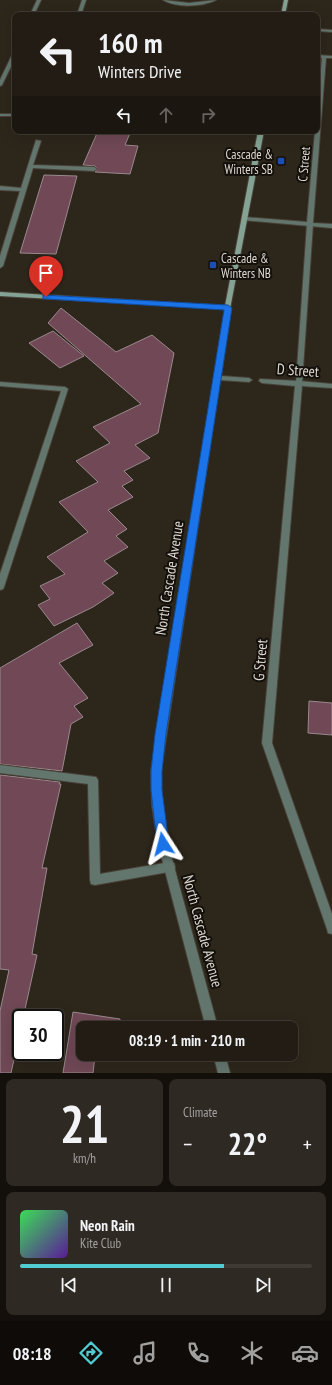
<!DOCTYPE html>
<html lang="en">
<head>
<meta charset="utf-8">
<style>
  body { margin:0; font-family:"PT Sans Narrow",sans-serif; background:#2e2922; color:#f1f3f6; height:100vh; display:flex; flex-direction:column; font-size:15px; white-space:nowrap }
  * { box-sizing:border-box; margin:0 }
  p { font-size:13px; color:#a2a1a0 }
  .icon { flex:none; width:22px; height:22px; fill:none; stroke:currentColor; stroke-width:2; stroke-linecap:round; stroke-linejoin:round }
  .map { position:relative; height:1073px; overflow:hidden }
  .panel { display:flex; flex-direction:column; gap:6px; padding:6px; background:#130f0b; flex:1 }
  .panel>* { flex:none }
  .banner { position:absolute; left:12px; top:12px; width:308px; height:122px; border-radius:8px; box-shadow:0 4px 16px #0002,0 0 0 1px #3f3a34; background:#221c14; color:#f1f3f6; overflow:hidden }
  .speed { position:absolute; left:12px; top:1009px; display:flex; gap:8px; font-size:20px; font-weight:700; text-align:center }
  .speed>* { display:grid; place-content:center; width:52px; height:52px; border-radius:50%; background:#221c14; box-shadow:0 4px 16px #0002,0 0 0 1px #3f3a34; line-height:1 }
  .speed .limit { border:2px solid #111; border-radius:6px; background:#fff; color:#111 }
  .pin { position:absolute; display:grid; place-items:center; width:34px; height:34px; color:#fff; margin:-41px -17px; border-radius:50% 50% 50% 0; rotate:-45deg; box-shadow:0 0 4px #0007 }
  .pin .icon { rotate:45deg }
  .me { position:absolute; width:44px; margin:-22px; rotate:351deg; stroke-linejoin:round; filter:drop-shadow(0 0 3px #0008) }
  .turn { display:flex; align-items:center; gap:14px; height:84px; padding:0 20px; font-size:18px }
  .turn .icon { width:52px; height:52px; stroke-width:2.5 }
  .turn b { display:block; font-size:28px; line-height:34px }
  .lanes { display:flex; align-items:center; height:38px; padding:0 20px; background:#0003; justify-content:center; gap:20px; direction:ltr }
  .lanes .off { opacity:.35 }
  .big { font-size:30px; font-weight:700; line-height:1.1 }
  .panel .card { flex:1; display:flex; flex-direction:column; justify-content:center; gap:6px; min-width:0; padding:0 14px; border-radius:8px; background:#2e2922 }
  .panel .dial { align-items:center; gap:0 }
  .dial b { font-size:52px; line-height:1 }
  .song { display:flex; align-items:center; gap:12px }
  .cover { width:48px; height:48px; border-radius:6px; background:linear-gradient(135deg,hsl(130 70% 55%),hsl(270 70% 35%)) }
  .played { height:4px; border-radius:2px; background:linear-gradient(90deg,#51ccd3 70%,#3f3a34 70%) }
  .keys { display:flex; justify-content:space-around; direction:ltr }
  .heat { display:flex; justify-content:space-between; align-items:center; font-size:22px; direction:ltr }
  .panel .tiles { flex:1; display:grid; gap:6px; grid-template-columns:1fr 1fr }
  .card:last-child { grid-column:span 2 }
  .trip { position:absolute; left:76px; top:1021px; width:222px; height:40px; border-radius:8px; background:#221c14; box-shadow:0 4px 16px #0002,0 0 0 1px #3f3a34; font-weight:700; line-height:40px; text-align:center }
  .tab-bar { display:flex; height:64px; justify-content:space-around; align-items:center; background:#0e0b08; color:#a2a1a0 }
  .tab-bar .icon { width:28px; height:28px }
  .tab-bar .active { color:#51ccd3 }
  .tab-bar b { font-size:18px; color:#f1f3f6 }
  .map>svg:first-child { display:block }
  .building { fill:#704856; stroke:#9a898e }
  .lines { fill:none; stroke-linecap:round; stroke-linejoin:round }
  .lane-casing { stroke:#494238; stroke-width:2 }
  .street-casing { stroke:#494238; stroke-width:2 }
  .secondary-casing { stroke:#494238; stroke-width:2 }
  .lane { fill:#63766d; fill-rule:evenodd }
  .street { fill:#63766d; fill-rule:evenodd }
  .secondary { fill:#84a394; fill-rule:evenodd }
  .route { fill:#1a73e8; stroke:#114b97 }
  .transit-dot { fill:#1a4fb4; stroke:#13100b; stroke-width:1.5 }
  .labels { text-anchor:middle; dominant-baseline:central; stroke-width:4; stroke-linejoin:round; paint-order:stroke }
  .far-poi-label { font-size:13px; fill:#dcd7d0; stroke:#13100b; text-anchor:end }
  .far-street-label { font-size:13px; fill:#dcd7d0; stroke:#13100b }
  .street-label { font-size:15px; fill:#dcd7d0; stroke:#13100b }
</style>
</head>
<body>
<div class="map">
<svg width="332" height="1073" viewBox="0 0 332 1073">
  <rect width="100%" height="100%" fill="#2d261b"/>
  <g class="building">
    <path d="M98,131H131L125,145L138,146L130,174L95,172L98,169L95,166L83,165Z"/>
    <path d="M44,175L77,176L56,254L20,253Z"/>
    <path d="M61,308L116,352L152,335L174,353L158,433L135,445L150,458L124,471L133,480L122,486L133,497L108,510L127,529L116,536L128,547L104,561L118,573L102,583L114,593L93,607L54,626L38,605L50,599L40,586L65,574L47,557L88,532L59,502L98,482L76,461L110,443L93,427L141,404L48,323Z"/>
    <path d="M53,331L84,356L60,368L29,343Z"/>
    <path d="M77,623L93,645L59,663L88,698L74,706L83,717L71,724L62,771L0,764V668Z"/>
    <path d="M309,701L332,703V735L308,733Z"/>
    <path d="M0,775L60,782L59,784H61L42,868H47L32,954L37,955L23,1018H21V1028L11,1073H0V1011L9,970L0,969Z"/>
    <path d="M73,1012L120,1019L119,1028H83V1054H115V1058L95,1056L93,1073H63Z"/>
  </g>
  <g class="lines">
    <g class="lane-casing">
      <g id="lane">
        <path d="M37,0H41L34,15H30Z"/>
        <path d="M82,0H86L81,15H77Z"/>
        <path d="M163,0L189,3L216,0C202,7 176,8 163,0Z"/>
        <path d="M317,29L332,30V32L317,31Z"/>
        <path d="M15,52V58L2,85L0,86V80L13,53Z"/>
        <rect x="0" y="114" width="15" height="2"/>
        <path d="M36,140L41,141L33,165L94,167L97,169L94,171L33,168L3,266L0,268V256L20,191L0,190V186L21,188Z"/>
        <path d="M310,222L313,224L302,383L299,385L296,383L307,224Z"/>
        <path d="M0,382L65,387L68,389L4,587L3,589L0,590V574L61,391L0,386Z"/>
        <path d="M0,765L96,777L98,780L100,874L170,862L174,863L175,867L174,871L95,885L91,884L90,880L88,784L0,773Z"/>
      </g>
    </g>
    <g class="street-casing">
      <g id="street">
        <path d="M317,55L332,56V58H326L313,223L332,224V228L242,220V218L244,217L307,222L315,131H317V111L322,58L317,57Z"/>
        <path d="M228,306L231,308L221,376L249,378L252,380L249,382L220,380L161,771L162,805L168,844L218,1028H206L158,844L152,805L151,771L225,308Z"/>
        <path d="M260,379L299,381L332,384V388L302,386L272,743L332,914V934L328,933L327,929L262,743L295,386L262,383L259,381Z"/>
        <path d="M213,1054H225L230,1073H218Z"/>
      </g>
    </g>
    <g class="secondary-casing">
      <g id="secondary">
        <path d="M284,0H288L285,15H281Z"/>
        <path d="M258,131H264L230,309L0,296V292L225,306Z"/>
      </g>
    </g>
    <use href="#lane" class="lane"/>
    <use href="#street" class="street"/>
    <use href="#secondary" class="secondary"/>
  </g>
  <path class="route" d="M43,295L228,305L232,308L166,734L162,771V790L169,844L167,848L163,850L159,848L157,844L151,790V771L155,734L224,310L46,299H43Z"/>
  <g class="transit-dot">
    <rect x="277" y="157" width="8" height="8" rx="2"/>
    <rect x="209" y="261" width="8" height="8" rx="2"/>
  </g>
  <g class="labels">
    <g class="far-poi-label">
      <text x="273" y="154">Cascade &amp;<tspan x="273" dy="15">Winters SB</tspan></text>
      <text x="221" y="258" text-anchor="start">Cascade &amp;<tspan x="221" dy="15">Winters NB</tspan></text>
    </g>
    <g class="far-street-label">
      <text transform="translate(304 164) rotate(-85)">C Street</text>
    </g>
    <g class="street-label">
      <text transform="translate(298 370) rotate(4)">D Street</text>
      <text transform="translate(169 578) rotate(-81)">North Cascade Avenue</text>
      <text transform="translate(260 660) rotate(-85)">G Street</text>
      <text transform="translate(203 931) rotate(75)">North Cascade Avenue</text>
    </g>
  </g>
</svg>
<div class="speed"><div class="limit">30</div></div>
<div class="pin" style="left:46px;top:297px;background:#d93025"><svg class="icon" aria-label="arrive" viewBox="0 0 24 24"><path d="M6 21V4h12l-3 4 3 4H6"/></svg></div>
<svg class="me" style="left:163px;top:844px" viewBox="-20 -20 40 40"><path d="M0-17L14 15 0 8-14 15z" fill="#1a73e8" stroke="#fff" stroke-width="4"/></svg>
<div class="trip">08:19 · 1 min · 210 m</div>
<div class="banner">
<div class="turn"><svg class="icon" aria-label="left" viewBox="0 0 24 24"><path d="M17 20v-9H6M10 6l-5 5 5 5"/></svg><div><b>160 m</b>Winters Drive</div></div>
<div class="lanes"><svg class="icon" aria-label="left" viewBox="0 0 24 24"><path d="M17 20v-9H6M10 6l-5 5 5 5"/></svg><svg class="icon off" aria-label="ahead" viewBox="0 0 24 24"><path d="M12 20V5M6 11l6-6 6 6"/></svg><svg class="icon off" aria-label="right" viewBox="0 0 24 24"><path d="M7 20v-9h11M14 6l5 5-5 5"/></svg></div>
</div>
</div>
<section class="panel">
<div class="tiles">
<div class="card dial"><b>21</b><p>km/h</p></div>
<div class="card"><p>Climate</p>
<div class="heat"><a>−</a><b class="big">22°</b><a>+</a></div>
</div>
<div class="card">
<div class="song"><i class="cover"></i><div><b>Neon Rain</b><p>Kite Club</p></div></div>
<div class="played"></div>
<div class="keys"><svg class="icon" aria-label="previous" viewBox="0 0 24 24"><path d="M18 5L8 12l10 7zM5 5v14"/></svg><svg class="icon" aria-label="pause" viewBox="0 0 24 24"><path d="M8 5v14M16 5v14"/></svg><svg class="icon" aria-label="next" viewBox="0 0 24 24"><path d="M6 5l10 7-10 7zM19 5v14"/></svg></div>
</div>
</div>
</section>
<nav class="tab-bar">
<b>08:18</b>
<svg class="icon active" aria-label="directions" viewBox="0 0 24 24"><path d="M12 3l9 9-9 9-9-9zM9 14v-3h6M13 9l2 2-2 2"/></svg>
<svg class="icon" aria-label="music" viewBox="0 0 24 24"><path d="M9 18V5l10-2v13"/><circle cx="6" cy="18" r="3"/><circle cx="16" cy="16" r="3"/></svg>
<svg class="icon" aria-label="phone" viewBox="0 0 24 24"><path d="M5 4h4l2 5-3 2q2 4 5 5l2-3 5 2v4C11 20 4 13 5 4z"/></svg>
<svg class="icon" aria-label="climate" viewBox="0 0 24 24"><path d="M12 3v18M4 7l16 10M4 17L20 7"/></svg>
<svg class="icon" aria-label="car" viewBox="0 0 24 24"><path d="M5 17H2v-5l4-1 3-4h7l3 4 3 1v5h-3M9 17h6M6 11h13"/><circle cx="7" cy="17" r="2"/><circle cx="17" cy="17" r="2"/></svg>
</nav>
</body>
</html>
